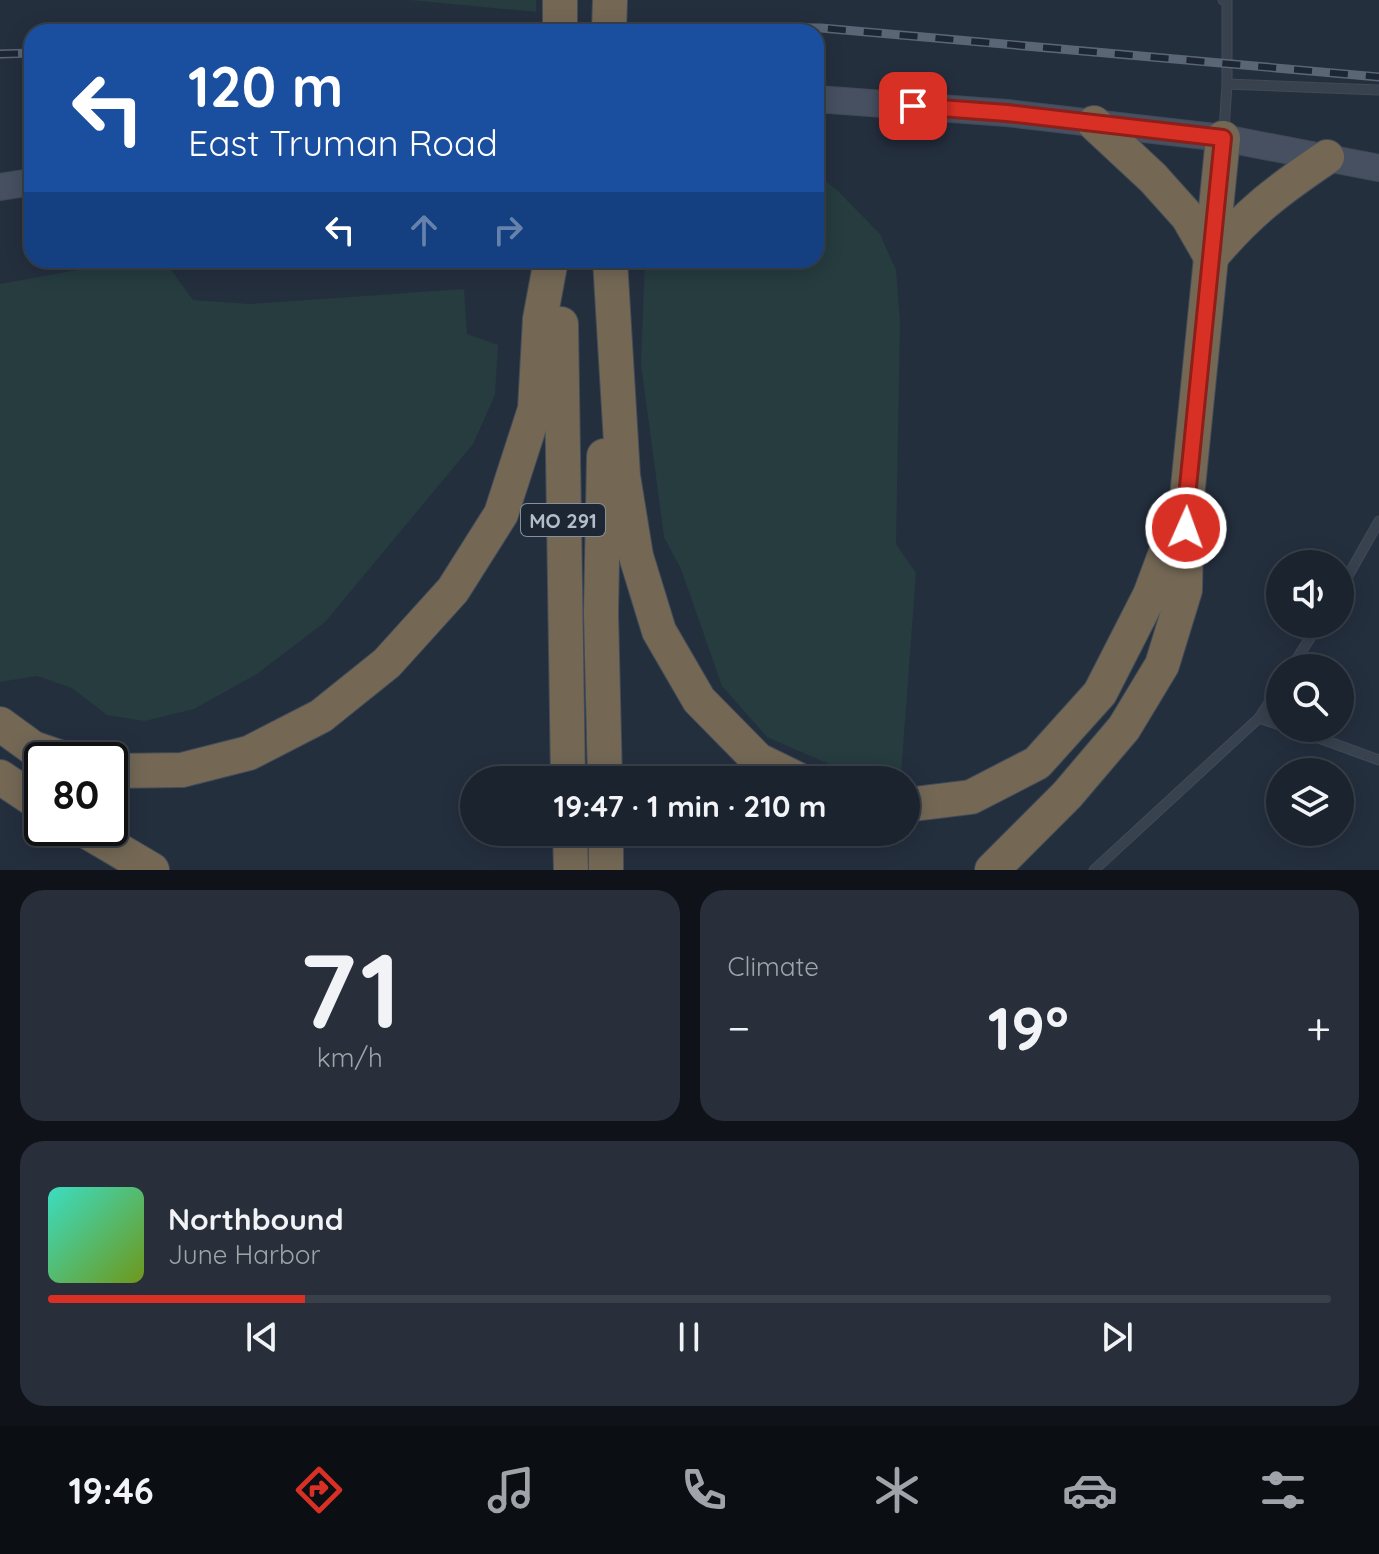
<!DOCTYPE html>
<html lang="en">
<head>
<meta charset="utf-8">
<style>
  body { margin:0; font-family:Quicksand,sans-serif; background:#282f3a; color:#f1f3f6; height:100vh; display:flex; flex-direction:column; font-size:30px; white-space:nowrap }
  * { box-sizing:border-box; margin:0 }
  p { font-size:26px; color:#a0a4aa }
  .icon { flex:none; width:44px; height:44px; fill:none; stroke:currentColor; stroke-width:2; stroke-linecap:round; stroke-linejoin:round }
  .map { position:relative; height:870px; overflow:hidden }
  .side { display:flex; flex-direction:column; gap:20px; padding:20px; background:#0f1319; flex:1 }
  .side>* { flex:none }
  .hud { position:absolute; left:24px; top:24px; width:800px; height:244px; border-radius:24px; box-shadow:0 4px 20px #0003,0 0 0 2px #39404a; background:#1a4fa0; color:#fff; overflow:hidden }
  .buttons { position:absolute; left:1266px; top:550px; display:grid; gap:16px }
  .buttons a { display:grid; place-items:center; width:88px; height:88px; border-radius:50%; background:#1b232e; box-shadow:0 4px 20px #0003,0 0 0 2px #39404a; font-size:40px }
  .speed { position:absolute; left:24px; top:742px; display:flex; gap:16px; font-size:40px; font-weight:700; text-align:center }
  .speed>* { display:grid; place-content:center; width:104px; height:104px; border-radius:50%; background:#1b232e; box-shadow:0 4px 20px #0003,0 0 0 2px #39404a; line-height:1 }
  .speed .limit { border:4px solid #111; border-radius:12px; background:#fff; color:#111 }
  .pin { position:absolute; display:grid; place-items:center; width:68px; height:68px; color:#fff; margin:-34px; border-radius:16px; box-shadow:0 4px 12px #0006 }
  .me { position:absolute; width:88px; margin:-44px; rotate:2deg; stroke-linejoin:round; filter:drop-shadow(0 0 6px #0008) }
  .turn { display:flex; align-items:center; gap:28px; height:168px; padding:0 32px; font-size:36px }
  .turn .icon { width:104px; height:104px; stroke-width:2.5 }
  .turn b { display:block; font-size:56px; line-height:68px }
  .lanes { display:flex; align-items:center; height:76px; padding:0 32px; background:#0003; justify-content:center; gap:40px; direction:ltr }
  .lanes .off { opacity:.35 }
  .big { font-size:60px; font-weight:700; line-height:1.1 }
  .side .card { flex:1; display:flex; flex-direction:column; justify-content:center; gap:12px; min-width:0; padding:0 28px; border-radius:24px; background:#282f3a }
  .side .dial { align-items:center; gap:0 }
  .dial b { font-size:104px; line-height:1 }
  .song { display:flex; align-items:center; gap:24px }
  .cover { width:96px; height:96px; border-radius:12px; background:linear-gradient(135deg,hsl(170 70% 55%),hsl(80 70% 35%)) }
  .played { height:8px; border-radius:4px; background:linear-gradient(90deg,#d93025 20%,#39404a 20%) }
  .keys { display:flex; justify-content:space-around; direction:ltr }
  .heat { display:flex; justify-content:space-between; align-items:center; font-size:44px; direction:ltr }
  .side .tiles { flex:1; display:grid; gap:20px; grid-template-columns:1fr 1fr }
  .card:last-child { grid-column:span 2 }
  .trip { position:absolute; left:460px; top:766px; width:460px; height:80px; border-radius:40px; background:#1b232e; box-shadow:0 4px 20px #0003,0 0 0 2px #39404a; font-weight:700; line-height:80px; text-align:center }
  .menu { display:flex; height:128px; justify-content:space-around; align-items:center; background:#0b0e12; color:#a0a4aa }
  .menu .icon { width:56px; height:56px }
  .menu .current { color:#d93025 }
  .menu b { font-size:36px; color:#f1f3f6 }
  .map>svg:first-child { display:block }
  .green { fill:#263c3f }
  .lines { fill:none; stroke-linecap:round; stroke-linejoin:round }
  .lane-casing { stroke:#414a57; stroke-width:11 }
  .secondary-casing { stroke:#414a57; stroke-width:28 }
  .highway-casing { stroke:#434c59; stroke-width:36 }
  .lane { stroke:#38414e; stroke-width:9 }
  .secondary { stroke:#465061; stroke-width:26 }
  .highway { stroke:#746855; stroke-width:34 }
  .rail-casing { stroke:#5a6575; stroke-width:9 }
  .rail { stroke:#1d2633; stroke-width:6; stroke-dasharray:18; stroke-linecap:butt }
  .route-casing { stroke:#8d1f18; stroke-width:20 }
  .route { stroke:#d93025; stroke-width:14 }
  .labels { text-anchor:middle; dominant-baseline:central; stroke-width:8; stroke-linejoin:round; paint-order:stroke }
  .shield { fill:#1d2633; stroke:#878f9c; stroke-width:2 }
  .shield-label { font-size:20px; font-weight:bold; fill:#b4bcc9 }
</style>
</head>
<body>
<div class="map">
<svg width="1379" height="870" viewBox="0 0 1379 870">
  <rect width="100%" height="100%" fill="#242f3e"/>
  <g class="green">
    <path d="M410,0H536V12Z"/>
    <path d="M816,174L837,190L880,234L896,270L900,321L896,544L916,573L901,775L829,764L767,737L722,686L681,569L664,537L641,364L645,260H816Z"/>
    <path d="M132,260H164L193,300L249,304L464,289L467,334L498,345L495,395L473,444L325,622L257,674L194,709L145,721L107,715L72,688L37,676L0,682V284Z"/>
  </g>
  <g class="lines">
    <g class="lane-casing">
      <g id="lane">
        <path d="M1223,0L1227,2V84L1224,130"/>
        <path d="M1227,84L1379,90"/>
        <path d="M1340,590L1379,521"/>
        <path d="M1291,668L1319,624"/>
        <path d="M1259,718L1280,725"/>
        <path d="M1291,728L1379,760"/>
        <path d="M1094,870L1259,718L1280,686"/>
      </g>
    </g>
    <g class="secondary-casing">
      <g id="secondary">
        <path d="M816,99L1007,113L1223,138L1379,168"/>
        <path d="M0,187L32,182"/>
      </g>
    </g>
    <g class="highway-casing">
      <g id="highway">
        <path d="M560,32V0"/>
        <path d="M609,32L610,0"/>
        <path d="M1094,123L1153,178L1188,217L1211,257C1249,212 1278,190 1327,157"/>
        <path d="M610,260L623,476L636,556L659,631L699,700L758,760L799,780"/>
        <path d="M561,324L568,780"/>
        <path d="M604,456L601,613L605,780"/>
        <path d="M0,724L33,748L68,760"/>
        <path d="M110,771L182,770L249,753L321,716L387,663L453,590L501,514L535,409L540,319L551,260"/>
        <path d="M0,777L42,805"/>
        <path d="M906,805L971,797L1037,763L1100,693L1150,595L1178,520"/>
        <path d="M81,828L152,870"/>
        <path d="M570,832L571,870"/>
        <path d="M606,832V870"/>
        <path d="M992,870L1067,795L1124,728L1162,665L1185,590L1187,497L1223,138"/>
      </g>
    </g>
    <use href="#lane" class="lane"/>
    <use href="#secondary" class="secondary"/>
    <use href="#highway" class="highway"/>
    <g class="rail-casing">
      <g id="rail">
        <path d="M612,32L736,27L821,28L1379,77"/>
        <path d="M0,54L32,53"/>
      </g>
    </g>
    <use href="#rail" class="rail"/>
  </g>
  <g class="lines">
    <g class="route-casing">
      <path id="route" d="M913,106L1007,113L1223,138L1187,497L1186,528"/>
    </g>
    <use href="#route" class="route"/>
  </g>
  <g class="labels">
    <rect class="shield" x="521" y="504" width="84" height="32" rx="6"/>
    <g class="shield-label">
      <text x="563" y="520">MO 291</text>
    </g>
  </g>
</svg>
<div class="buttons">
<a><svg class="icon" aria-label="sound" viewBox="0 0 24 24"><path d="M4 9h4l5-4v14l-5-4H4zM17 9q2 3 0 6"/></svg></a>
<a><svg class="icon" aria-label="search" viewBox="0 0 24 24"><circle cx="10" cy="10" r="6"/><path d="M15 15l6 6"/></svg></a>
<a><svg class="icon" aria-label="layers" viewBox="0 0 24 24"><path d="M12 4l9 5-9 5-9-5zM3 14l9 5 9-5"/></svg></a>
</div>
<div class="speed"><div class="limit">80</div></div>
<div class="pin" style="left:913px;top:106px;background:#d93025"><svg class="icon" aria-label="arrive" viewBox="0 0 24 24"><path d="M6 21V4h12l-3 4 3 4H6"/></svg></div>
<svg class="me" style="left:1186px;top:528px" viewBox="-20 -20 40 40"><circle r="17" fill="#d93025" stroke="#fff" stroke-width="3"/><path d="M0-11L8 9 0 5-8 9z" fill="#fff"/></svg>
<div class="trip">19:47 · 1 min · 210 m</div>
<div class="hud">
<div class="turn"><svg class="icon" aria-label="left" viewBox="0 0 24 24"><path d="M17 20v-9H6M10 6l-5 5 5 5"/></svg><div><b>120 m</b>East Truman Road</div></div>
<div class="lanes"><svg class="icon" aria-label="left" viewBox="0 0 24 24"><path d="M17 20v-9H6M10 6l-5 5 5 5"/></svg><svg class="icon off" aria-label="ahead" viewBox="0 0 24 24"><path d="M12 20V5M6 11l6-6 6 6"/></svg><svg class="icon off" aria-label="right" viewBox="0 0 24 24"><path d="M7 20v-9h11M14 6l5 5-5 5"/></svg></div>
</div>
</div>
<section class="side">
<div class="tiles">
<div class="card dial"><b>71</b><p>km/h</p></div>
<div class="card"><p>Climate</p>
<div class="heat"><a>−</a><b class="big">19°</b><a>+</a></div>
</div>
<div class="card">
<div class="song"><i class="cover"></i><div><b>Northbound</b><p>June Harbor</p></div></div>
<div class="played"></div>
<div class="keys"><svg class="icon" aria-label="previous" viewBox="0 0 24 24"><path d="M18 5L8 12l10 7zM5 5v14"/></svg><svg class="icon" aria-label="pause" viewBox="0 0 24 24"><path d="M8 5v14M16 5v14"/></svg><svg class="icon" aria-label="next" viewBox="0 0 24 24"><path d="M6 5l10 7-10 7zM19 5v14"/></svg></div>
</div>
</div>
</section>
<nav class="menu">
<b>19:46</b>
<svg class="icon current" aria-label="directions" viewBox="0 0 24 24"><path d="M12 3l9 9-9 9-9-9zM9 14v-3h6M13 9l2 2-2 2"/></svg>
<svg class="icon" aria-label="music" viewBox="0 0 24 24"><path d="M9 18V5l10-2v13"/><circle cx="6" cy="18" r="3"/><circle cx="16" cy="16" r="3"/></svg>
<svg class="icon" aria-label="phone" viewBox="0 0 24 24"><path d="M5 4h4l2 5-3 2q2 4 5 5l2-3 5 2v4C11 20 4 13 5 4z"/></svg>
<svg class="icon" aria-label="climate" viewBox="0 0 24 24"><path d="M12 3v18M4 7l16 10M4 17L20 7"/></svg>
<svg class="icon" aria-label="car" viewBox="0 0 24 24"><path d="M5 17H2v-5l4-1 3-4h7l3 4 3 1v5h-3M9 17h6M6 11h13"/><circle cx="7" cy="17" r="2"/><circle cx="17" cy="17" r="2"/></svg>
<svg class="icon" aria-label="filters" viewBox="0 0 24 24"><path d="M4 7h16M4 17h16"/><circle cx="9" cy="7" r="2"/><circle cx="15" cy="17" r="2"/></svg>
</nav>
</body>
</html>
